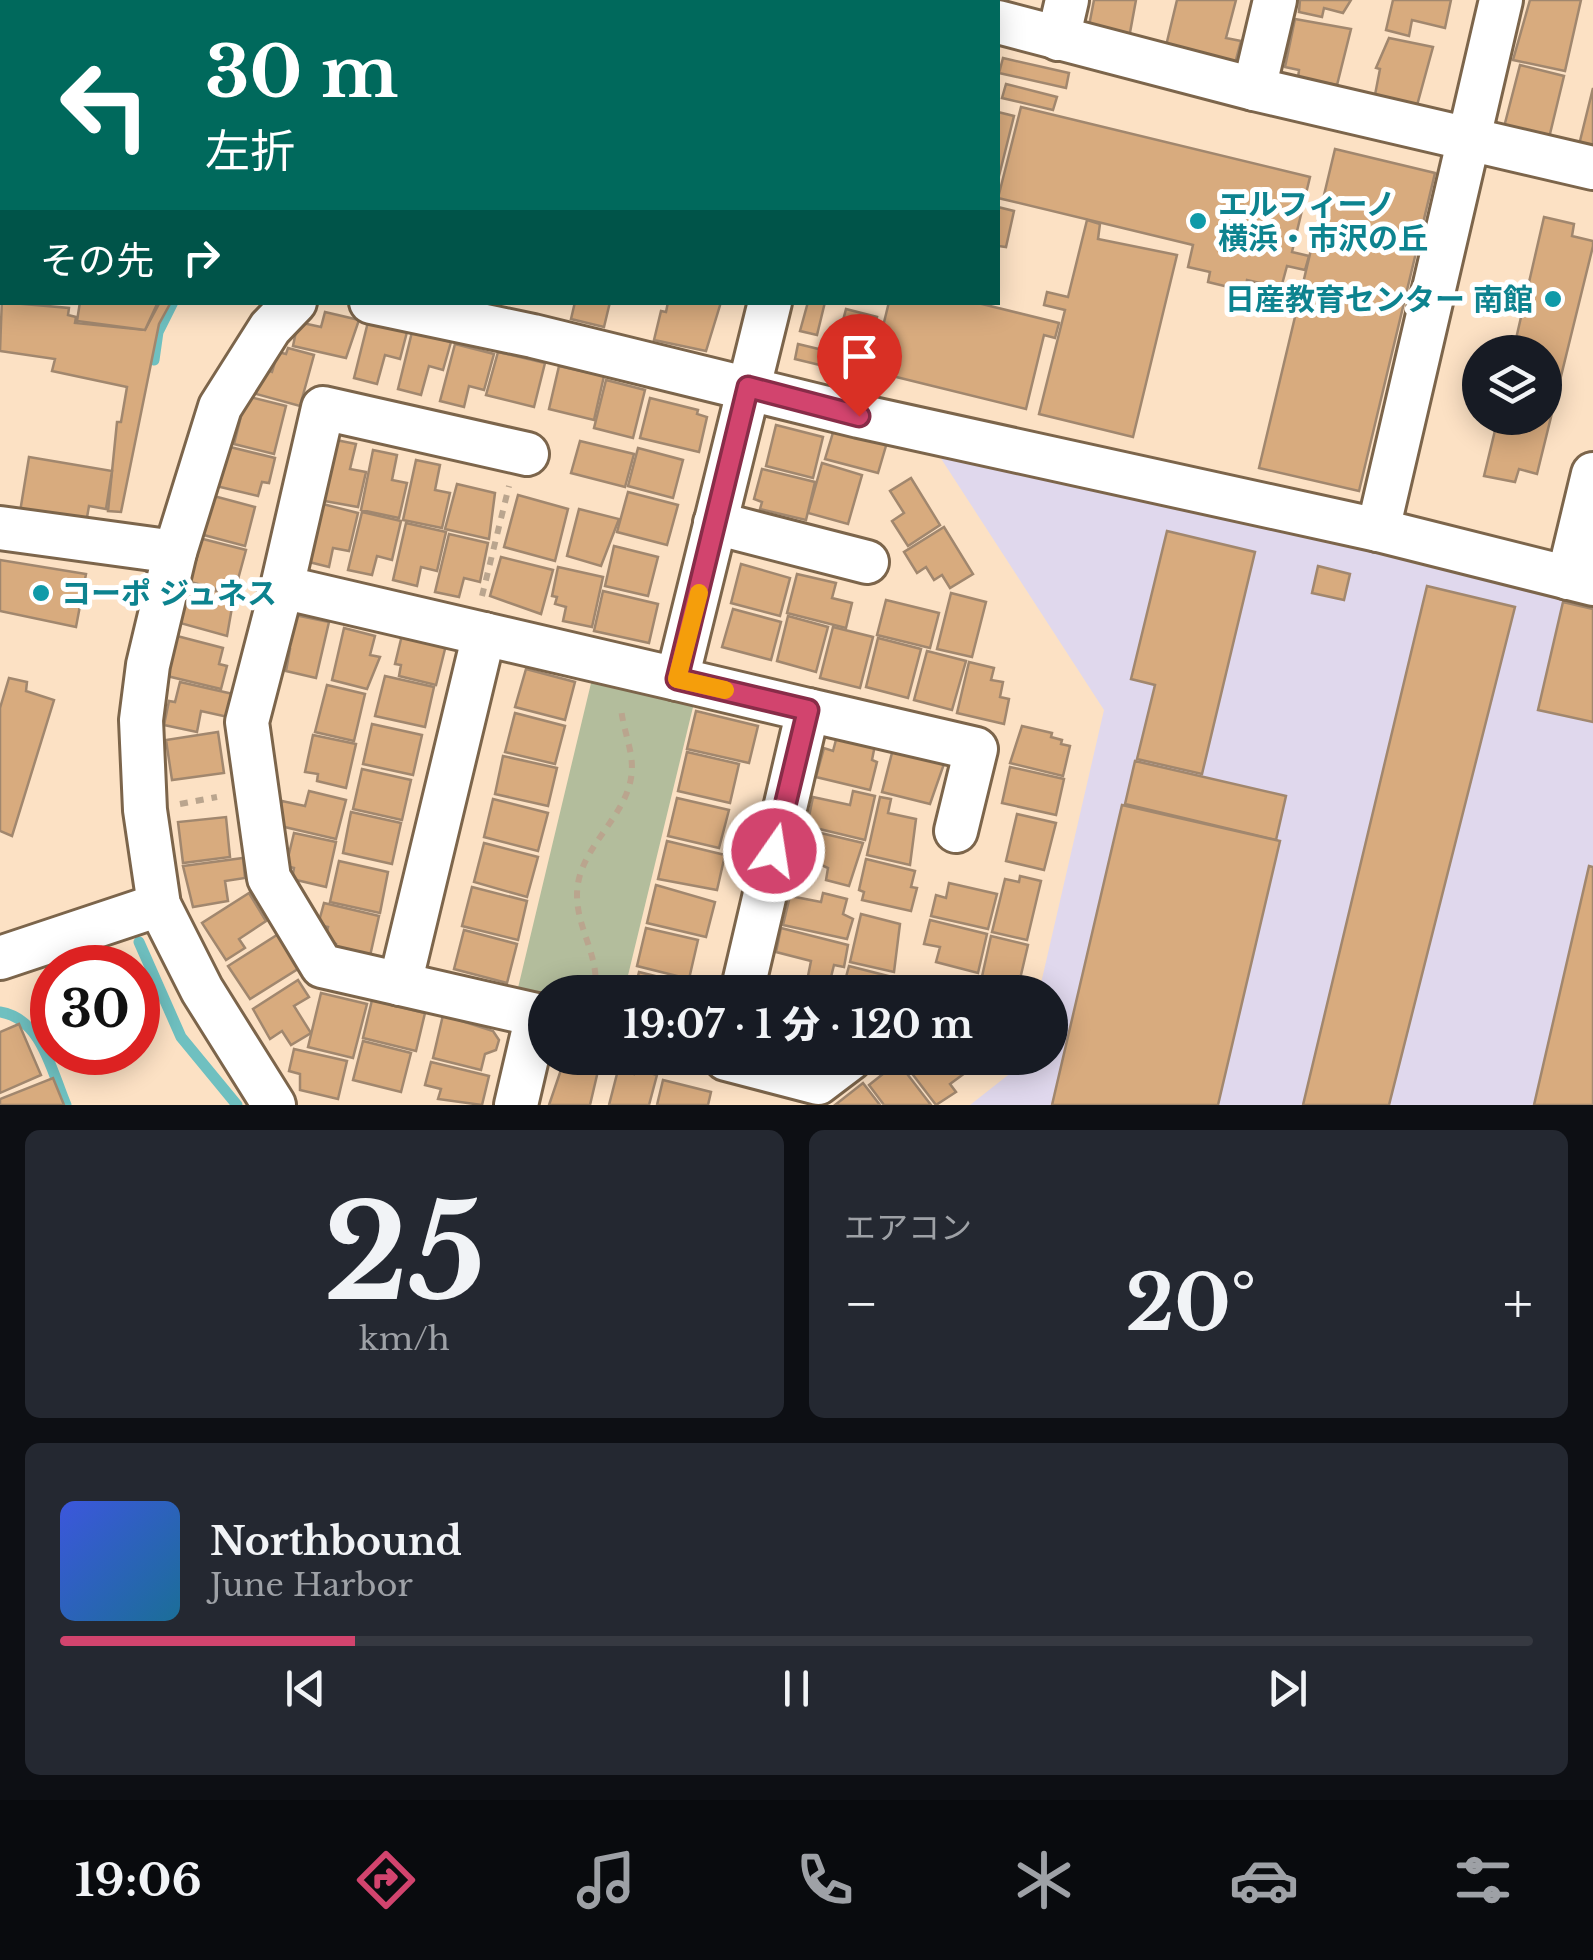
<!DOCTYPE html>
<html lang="ja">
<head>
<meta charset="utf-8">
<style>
  body { margin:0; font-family:"Libre Baskerville","Noto Sans JP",serif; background:#242831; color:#f1f3f6; height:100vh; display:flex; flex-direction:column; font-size:38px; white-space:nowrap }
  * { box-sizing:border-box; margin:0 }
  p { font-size:32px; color:#9ea1a6 }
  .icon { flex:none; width:55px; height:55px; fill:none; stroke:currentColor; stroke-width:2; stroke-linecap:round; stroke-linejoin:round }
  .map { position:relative; height:1105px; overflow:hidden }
  .panel { display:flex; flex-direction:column; gap:25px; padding:25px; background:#0d0f14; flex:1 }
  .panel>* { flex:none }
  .hud { position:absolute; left:0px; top:0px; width:1000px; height:305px; box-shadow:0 5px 25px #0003; background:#00695c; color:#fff; overflow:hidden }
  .tools { position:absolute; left:1462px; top:335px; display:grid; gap:20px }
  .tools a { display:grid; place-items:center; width:100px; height:100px; border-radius:50%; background:#171b24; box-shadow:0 5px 25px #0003; font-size:50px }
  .speed { position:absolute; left:30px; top:945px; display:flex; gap:20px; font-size:50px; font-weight:700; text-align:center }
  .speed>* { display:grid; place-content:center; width:130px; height:130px; border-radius:50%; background:#171b24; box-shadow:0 5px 25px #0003; line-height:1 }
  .speed .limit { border:15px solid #d22; background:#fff; color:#111 }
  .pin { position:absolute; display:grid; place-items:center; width:85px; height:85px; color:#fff; margin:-102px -42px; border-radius:50% 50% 50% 0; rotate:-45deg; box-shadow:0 0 10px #0007 }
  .pin .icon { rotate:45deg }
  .me { position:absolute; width:110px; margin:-55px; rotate:13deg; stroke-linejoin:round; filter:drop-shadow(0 0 8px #0008) }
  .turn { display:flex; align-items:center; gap:35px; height:210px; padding:0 40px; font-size:45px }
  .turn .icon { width:130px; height:130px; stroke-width:2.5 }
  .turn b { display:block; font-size:70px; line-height:85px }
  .then { display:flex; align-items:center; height:95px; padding:0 40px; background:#0003; gap:20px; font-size:38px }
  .big { font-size:75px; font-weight:800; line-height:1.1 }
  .panel .card { flex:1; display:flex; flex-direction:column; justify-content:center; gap:15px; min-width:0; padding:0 35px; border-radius:15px; background:#242831 }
  .panel .dial { align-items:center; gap:0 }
  .dial b { font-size:130px; line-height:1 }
  .song { display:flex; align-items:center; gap:30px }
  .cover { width:120px; height:120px; border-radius:15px; background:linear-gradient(135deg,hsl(230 70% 55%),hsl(200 70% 35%)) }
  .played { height:10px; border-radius:5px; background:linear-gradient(90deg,#d2446e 20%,#363941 20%) }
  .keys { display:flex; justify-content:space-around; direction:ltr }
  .heat { display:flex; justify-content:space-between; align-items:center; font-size:55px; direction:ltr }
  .panel .tiles { flex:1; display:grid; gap:25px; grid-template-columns:1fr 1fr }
  .card:last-child { grid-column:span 2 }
  .trip { position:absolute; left:528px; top:975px; width:540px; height:100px; border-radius:50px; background:#171b24; box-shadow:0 5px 25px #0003; font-weight:800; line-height:100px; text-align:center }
  .menu { display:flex; height:160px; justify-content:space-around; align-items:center; background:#090b0e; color:#9ea1a6 }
  .menu .icon { width:70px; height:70px }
  .menu .current { color:#d2446e }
  .menu b { font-size:45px; color:#f1f3f6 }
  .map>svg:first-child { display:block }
  .industrial { fill:#e0d8ed }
  .green { fill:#b3bd9c }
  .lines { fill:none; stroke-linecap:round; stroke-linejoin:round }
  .stream { stroke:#6fc0c0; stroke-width:11 }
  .building { fill:#d8ab7e; stroke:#a1876e; stroke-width:2.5 }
  .service-casing { stroke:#7c654b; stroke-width:28 }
  .minor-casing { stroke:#7c654b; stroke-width:48 }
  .path { stroke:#baa58e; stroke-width:6; stroke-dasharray:8 8; stroke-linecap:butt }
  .service { stroke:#fff; stroke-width:22 }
  .minor { stroke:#fff; stroke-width:42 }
  .route-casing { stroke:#882c48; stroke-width:25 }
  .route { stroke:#d2446e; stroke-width:18 }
  .slow { stroke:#f59e0b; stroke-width:18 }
  .culture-dot { fill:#0f9aa8; stroke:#fff; stroke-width:4 }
  .labels { text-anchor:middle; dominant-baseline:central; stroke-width:10; stroke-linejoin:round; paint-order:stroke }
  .culture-label { font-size:30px; font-weight:bold; fill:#0d838f; stroke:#fff; text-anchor:start }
</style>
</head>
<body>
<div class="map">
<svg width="1593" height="1105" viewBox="0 0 1593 1105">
  <rect width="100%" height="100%" fill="#fce1c4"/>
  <path class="industrial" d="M929,440L1593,600V1105H970L1022,1064L1024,1058H1050V992H1039L1104,710Z"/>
  <path class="green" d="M592,679L694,703L624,992H545V999L517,992Z"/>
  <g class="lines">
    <g class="stream">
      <path d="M222,0V2"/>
      <path d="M154,360L158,332L173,302"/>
      <path d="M139,942L181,1037L237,1105"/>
      <path d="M0,1012C42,1019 51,1070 66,1105"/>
    </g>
  </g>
  <g class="building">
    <path d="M1094,0H1136L1129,38L1088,31Z"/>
    <path d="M1177,0H1236L1226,38L1241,41L1234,67L1165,50Z"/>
    <path d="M1300,0H1351L1343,13L1324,8L1322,17L1299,12Z"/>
    <path d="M1393,0H1451L1445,28L1412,20L1409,36L1386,30Z"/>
    <path d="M1530,0H1581L1565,71L1513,60Z"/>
    <path d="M1295,19L1351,29L1337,85L1298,78L1299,70L1285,67Z"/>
    <path d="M1389,38L1433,47L1416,109L1374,100L1380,69L1376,68Z"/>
    <path d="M1003,58L1069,73L1066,88L999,73Z"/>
    <path d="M1520,65L1564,76L1549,138L1504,127Z"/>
    <path d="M1006,84L1057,97L1053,110L1002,98Z"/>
    <path d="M1593,88V148L1579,145Z"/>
    <path d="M1021,107L1310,177L1292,252L1309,256L1305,270L1287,266L1281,288L1247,280L1245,291L1208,282L1210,272L1188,267L1193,245L998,198Z"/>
    <path d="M998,112L1014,116L998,180Z"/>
    <path d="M1335,149L1435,173L1359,491L1259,468Z"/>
    <path d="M998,207L1014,211L1006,247L998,246Z"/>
    <path d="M1544,217L1574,224L1572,236L1593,241V246L1537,474L1519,469L1515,482L1484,476L1498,418H1545V352H1513Z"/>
    <path d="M1087,220L1100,224L1098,239L1177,255L1133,437L1039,414L1065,310L1044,305L1047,292L1068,297Z"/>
    <path d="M2,297V302L69,308L68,315L76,317L75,323L145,330L160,302H171L159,324L121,512L108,511L117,422H121L127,387L52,371L55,359L0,351Z"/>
    <path d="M80,302H158L145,330L77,321Z"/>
    <path d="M575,302H610L604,327L571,319Z"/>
    <path d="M668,302H721L706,351L654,340L661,311L666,312Z"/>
    <path d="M808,302H825L817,335L800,331Z"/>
    <path d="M889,302H974L1059,323L1055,338L1044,335L1026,409L872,371Z"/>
    <path d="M846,309L877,317L861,381L829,374Z"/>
    <path d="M325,312L359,320L346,358L293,346L298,322L321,327Z"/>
    <path d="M368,322L407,332L400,359L385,355L377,384L354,378Z"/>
    <path d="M412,332L451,342L443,370L429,366L421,395L398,389Z"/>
    <path d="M455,344L494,354L484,390L469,386L464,407L440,401Z"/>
    <path d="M798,344L831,352L828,367L795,359Z"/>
    <path d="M288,348L314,355L300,406L256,394L263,369L272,372L278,352L286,354Z"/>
    <path d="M498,352L545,363L534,407L486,395Z"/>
    <path d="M559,366L604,376L594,420L549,409Z"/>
    <path d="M606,380L645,390L633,438L594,428Z"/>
    <path d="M246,396L286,406L274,454L234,444Z"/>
    <path d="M650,398L698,410L697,414L707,417L699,452L640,438Z"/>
    <path d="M776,425L823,437L813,478L766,466Z"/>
    <path d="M835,426L888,439L878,473L825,459Z"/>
    <path d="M331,439L356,444L350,469L366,472L358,507L319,500Z"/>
    <path d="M580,441L634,454L625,487L571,473Z"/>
    <path d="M222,445L275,458L269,483L262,482L258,496L212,485Z"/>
    <path d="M638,448L683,460L673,498L628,486Z"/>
    <path d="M373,450L397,455L392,480L407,483L399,518L361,510Z"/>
    <path d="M29,457L112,471L106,509L89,506L86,523L20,512Z"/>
    <path d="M416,460L440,465L435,490L450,493L442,528L403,520Z"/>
    <path d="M822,463L862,475L848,524L808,513Z"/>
    <path d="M762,469L815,482L806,520L760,509L762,502L754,499Z"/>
    <path d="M911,478L940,525L908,546L892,521L904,513L890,491Z"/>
    <path d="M457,484L495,493L489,539L445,529Z"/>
    <path d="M628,492L678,505L667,545L617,532Z"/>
    <path d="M210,495L255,507L245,546L200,534Z"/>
    <path d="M518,495L568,509L555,561L504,547Z"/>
    <path d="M319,503L358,513L349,551L333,548L329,567L305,561Z"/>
    <path d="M579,509L619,519L601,566L567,556Z"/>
    <path d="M362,512L401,521L392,560L377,556L372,575L348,570Z"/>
    <path d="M406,523L446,532L437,571L421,567L417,586L393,580Z"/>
    <path d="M944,527L973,574L950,588L942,575L934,580L926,567L917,573L904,552Z"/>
    <path d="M1167,531L1255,552L1202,774L1137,759L1155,685L1131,679Z"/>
    <path d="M449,534L488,543L480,582L464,578L459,597L435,592Z"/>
    <path d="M199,538L246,550L234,594L187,581Z"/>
    <path d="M614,546L658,557L648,596L605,586Z"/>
    <path d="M501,557L553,570L541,614L490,596Z"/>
    <path d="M0,560L86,574L76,627L0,611Z"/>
    <path d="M741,564L790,578L780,616L731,603Z"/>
    <path d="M1318,566L1350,574L1344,600L1312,593Z"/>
    <path d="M558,567L603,577L592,627L563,621L566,607L555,604L557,597L552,596Z"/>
    <path d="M797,574L836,583L832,598L852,603L846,628L787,613Z"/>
    <path d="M191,584L234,596L227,636L180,623Z"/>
    <path d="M1427,586L1515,607L1389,1105H1303Z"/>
    <path d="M603,591L658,604L649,643L594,631Z"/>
    <path d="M951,593L986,602L972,657L937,649Z"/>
    <path d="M886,600L939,613L930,648L877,635Z"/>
    <path d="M1563,602L1593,609V722L1538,710Z"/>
    <path d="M733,609L781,622L771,660L722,647Z"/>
    <path d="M290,614L329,622L316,678L286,671L290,649L283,648Z"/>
    <path d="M788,616L828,627L816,672L777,661Z"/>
    <path d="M833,627L873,637L860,688L820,678Z"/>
    <path d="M344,628L375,636L370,655L380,657L367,689L332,680Z"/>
    <path d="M402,635L446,645L436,685L399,676L401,665L395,664Z"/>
    <path d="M177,636L223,648L219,664L227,666L221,689L167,676Z"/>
    <path d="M878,638L921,649L908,698L866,687Z"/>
    <path d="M927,651L966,661L952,710L914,700Z"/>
    <path d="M969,662L994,668L991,680L1003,682L1000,697L1009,699L1004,724L957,713Z"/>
    <path d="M526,669L575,682L565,720L515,707Z"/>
    <path d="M385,676L434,687L425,727L375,716Z"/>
    <path d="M9,678L27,682L26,691L54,700L12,836L0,831V708Z"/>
    <path d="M180,682L233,694L228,717L201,711L197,732L164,725L169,701L175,702Z"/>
    <path d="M327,685L365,694L354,741L315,732Z"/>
    <path d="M696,711L758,726L749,763L687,749Z"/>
    <path d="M515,713L565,726L555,764L505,752Z"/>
    <path d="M372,724L422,735L413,775L363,764Z"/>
    <path d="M1022,726L1052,733L1051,737L1062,740L1061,744L1070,746L1063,776L1010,763Z"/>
    <path d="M218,732L224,773L172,780L166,740Z"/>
    <path d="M313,735L356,744L346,788L317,781L318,774L305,772Z"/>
    <path d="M837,736L875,745L872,760L877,762L870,790L816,777L824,748L833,751Z"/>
    <path d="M893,749L945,761L930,804L882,792Z"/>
    <path d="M687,752L739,764L730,803L678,791Z"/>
    <path d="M503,756L557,768L548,806L495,794Z"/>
    <path d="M1135,761L1286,796L1276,840L1125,804Z"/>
    <path d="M1010,767L1064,779L1056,815L1002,803Z"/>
    <path d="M362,769L411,780L402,820L353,809Z"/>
    <path d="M309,791L346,800L336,839L276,825L282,801L305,806Z"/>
    <path d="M853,791L875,796L865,840L807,826L813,797L850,805Z"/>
    <path d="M880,797L891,799L888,813L916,819L910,865L867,855Z"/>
    <path d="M677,798L729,810L719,848L668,836Z"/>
    <path d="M493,799L548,813L538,851L484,837Z"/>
    <path d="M1122,805L1280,841L1218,1105H1052Z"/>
    <path d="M351,812L401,823L392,864L343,853Z"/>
    <path d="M1017,814L1056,823L1044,870L1006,861Z"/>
    <path d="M226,817L230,857L183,863L178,822Z"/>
    <path d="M808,830L863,843L849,886L826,880L828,868L802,856Z"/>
    <path d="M294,833L336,842L326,887L292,879L294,868L286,866Z"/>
    <path d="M667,841L725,855L717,890L658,879Z"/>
    <path d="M484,843L538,857L527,897L474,882Z"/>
    <path d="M243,858L245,878L225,881L228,901L193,907L183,866Z"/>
    <path d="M866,859L915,871L911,887L917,888L911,911L862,900L864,892L859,890Z"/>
    <path d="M339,861L388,872L380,913L330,902Z"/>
    <path d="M1589,866L1593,867V1105H1534Z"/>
    <path d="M1020,876L1041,881L1027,940L992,932L1005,879L1019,882Z"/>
    <path d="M949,883L997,894L988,929L931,916L936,895L946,898Z"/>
    <path d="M656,885L715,902L706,937L647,923Z"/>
    <path d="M472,887L527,901L518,940L462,926Z"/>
    <path d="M249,893L266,921L239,939L245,948L226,960L202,923Z"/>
    <path d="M823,893L847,899L843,914L853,919L847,939L783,925L790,896L821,902Z"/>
    <path d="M324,903L379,916L370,956L335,949L336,944L325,941L328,927L318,925Z"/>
    <path d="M861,914L900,924L894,972L850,962Z"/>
    <path d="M930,920L987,934L978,973L936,962L940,947L924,944Z"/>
    <path d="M646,928L698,940L689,979L637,966Z"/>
    <path d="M781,928L848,945L844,967L834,965L830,981L808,976L811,961L776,952Z"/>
    <path d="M464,930L517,944L507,983L454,969Z"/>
    <path d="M280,933L301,967L250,999L228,966Z"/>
    <path d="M991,936L1028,945L1017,992L979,990Z"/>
    <path d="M849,966L888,976L884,992H842Z"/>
    <path d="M639,972L691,985L689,992H634Z"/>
    <path d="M799,978L831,985L830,992H769L770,987L795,992Z"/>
    <path d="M298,980L309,997L294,1006L311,1033L291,1045L282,1031L270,1039L253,1009Z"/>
    <path d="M321,993L367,1004L353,1058L308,1047Z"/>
    <path d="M372,1000L425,1013L416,1051L363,1038Z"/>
    <path d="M443,1015L493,1031L499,1040L496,1050L485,1054L481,1070L433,1058Z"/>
    <path d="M19,1024L41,1075L0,1093V1032Z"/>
    <path d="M363,1041L411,1053L401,1092L353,1080Z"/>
    <path d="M294,1049L347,1061L338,1099L300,1090V1074L289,1071Z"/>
    <path d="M565,1058H601L590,1105H549Z"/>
    <path d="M911,1058H954L965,1073L950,1084L956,1092L936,1105L904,1063Z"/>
    <path d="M431,1062L489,1076L482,1105L438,1099L441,1089L425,1085Z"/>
    <path d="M898,1062L931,1105H884L869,1085Z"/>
    <path d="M635,1069L657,1075L649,1105H609L618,1070L634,1074Z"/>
    <path d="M53,1078L64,1105H0V1099Z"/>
    <path d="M663,1080L711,1092L708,1105H657Z"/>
    <path d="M863,1083L880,1105H835Z"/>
  </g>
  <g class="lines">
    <g class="service-casing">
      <path id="service" d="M590,2L603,0"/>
    </g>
    <g class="minor-casing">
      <g id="minor">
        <path d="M465,0L466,2"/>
        <path d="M918,0L927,2"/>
        <path d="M842,2L843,0"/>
        <path d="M998,22L1254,89L1593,168"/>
        <path d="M1058,39L1067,0"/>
        <path d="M1254,89L1275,0"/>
        <path d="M371,302L533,336L859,416L1378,530L1593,584"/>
        <path d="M715,523L867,562"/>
        <path d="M0,528L175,552"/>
        <path d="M1378,530L1501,0"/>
        <path d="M1568,578L1593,474"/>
        <path d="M282,587L323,408L527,454"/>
        <path d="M677,679L808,710L742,992"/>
        <path d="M808,710L976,749L956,831"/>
        <path d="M0,958L159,905"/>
        <path d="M400,984L484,634"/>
        <path d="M545,1017L322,966L269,878L247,722L282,587L677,679L770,302"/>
        <path d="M726,1059L818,1083L851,1058"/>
        <path d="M274,1105L202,990L159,905L145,810L141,720L148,665L175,552L220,407L270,328L295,302"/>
        <path d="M516,1105L537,1015"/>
      </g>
    </g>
    <g class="path">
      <path d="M482,596L509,486"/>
      <path d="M180,804L217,797"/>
      <path d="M595,992C600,956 577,930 577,895C577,851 620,823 630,783C637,756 623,734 621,707"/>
    </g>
    <use href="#service" class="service"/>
    <use href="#minor" class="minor"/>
  </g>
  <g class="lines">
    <g class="route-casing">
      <path id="route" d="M774,851L808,710L677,679L748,387L859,416"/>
    </g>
    <use href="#route" class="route"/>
    <path class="slow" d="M699,593L677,679L725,690"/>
  </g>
  <g class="culture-dot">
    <circle cx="1198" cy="221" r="10"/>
    <circle cx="1553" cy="299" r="10"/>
    <circle cx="41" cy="593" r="10"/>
  </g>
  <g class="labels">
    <g class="culture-label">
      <text x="1218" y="204">エルフィーノ<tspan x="1218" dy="34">横浜・市沢の丘</tspan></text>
      <text x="1533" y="299" text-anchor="end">日産教育センター 南館</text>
      <text x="61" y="593">コーポ ジュネス</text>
    </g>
  </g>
</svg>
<div class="tools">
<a><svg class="icon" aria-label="layers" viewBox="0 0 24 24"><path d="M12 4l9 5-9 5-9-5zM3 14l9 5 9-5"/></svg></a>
</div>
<div class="speed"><div class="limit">30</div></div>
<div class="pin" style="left:859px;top:416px;background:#d93025"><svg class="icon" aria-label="arrive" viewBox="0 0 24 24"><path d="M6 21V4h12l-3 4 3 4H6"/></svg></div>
<svg class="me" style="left:774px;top:851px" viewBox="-20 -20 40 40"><circle r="17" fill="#d2446e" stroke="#fff" stroke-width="3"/><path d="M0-11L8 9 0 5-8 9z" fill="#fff"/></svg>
<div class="trip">19:07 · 1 分 · 120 m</div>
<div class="hud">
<div class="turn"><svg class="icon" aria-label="left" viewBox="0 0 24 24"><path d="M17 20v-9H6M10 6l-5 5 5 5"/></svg><div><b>30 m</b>左折</div></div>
<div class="then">その先<svg class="icon" aria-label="right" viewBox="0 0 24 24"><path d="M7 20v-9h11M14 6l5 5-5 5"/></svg></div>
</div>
</div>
<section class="panel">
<div class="tiles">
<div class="card dial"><b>25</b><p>km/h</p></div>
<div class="card"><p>エアコン</p>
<div class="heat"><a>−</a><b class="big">20°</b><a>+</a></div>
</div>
<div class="card">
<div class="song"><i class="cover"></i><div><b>Northbound</b><p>June Harbor</p></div></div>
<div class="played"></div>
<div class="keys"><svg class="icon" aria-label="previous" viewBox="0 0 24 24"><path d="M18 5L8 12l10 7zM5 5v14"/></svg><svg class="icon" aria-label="pause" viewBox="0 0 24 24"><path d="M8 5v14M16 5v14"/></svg><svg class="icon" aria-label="next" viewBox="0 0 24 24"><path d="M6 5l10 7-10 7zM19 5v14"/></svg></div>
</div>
</div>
</section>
<nav class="menu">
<b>19:06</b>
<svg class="icon current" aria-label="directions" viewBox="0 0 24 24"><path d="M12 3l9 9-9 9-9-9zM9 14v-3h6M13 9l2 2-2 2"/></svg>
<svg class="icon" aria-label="music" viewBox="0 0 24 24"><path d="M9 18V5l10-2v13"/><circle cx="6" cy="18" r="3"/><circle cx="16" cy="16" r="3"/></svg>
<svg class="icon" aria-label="phone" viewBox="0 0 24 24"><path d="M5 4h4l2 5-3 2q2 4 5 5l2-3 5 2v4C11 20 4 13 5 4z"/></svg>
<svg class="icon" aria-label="climate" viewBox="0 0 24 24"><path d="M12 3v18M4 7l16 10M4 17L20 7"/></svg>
<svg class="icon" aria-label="car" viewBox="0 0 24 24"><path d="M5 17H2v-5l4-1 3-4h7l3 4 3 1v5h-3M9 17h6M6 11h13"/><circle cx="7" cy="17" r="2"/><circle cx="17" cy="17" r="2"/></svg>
<svg class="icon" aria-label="filters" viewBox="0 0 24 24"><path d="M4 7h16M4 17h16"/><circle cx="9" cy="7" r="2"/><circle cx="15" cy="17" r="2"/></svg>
</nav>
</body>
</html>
